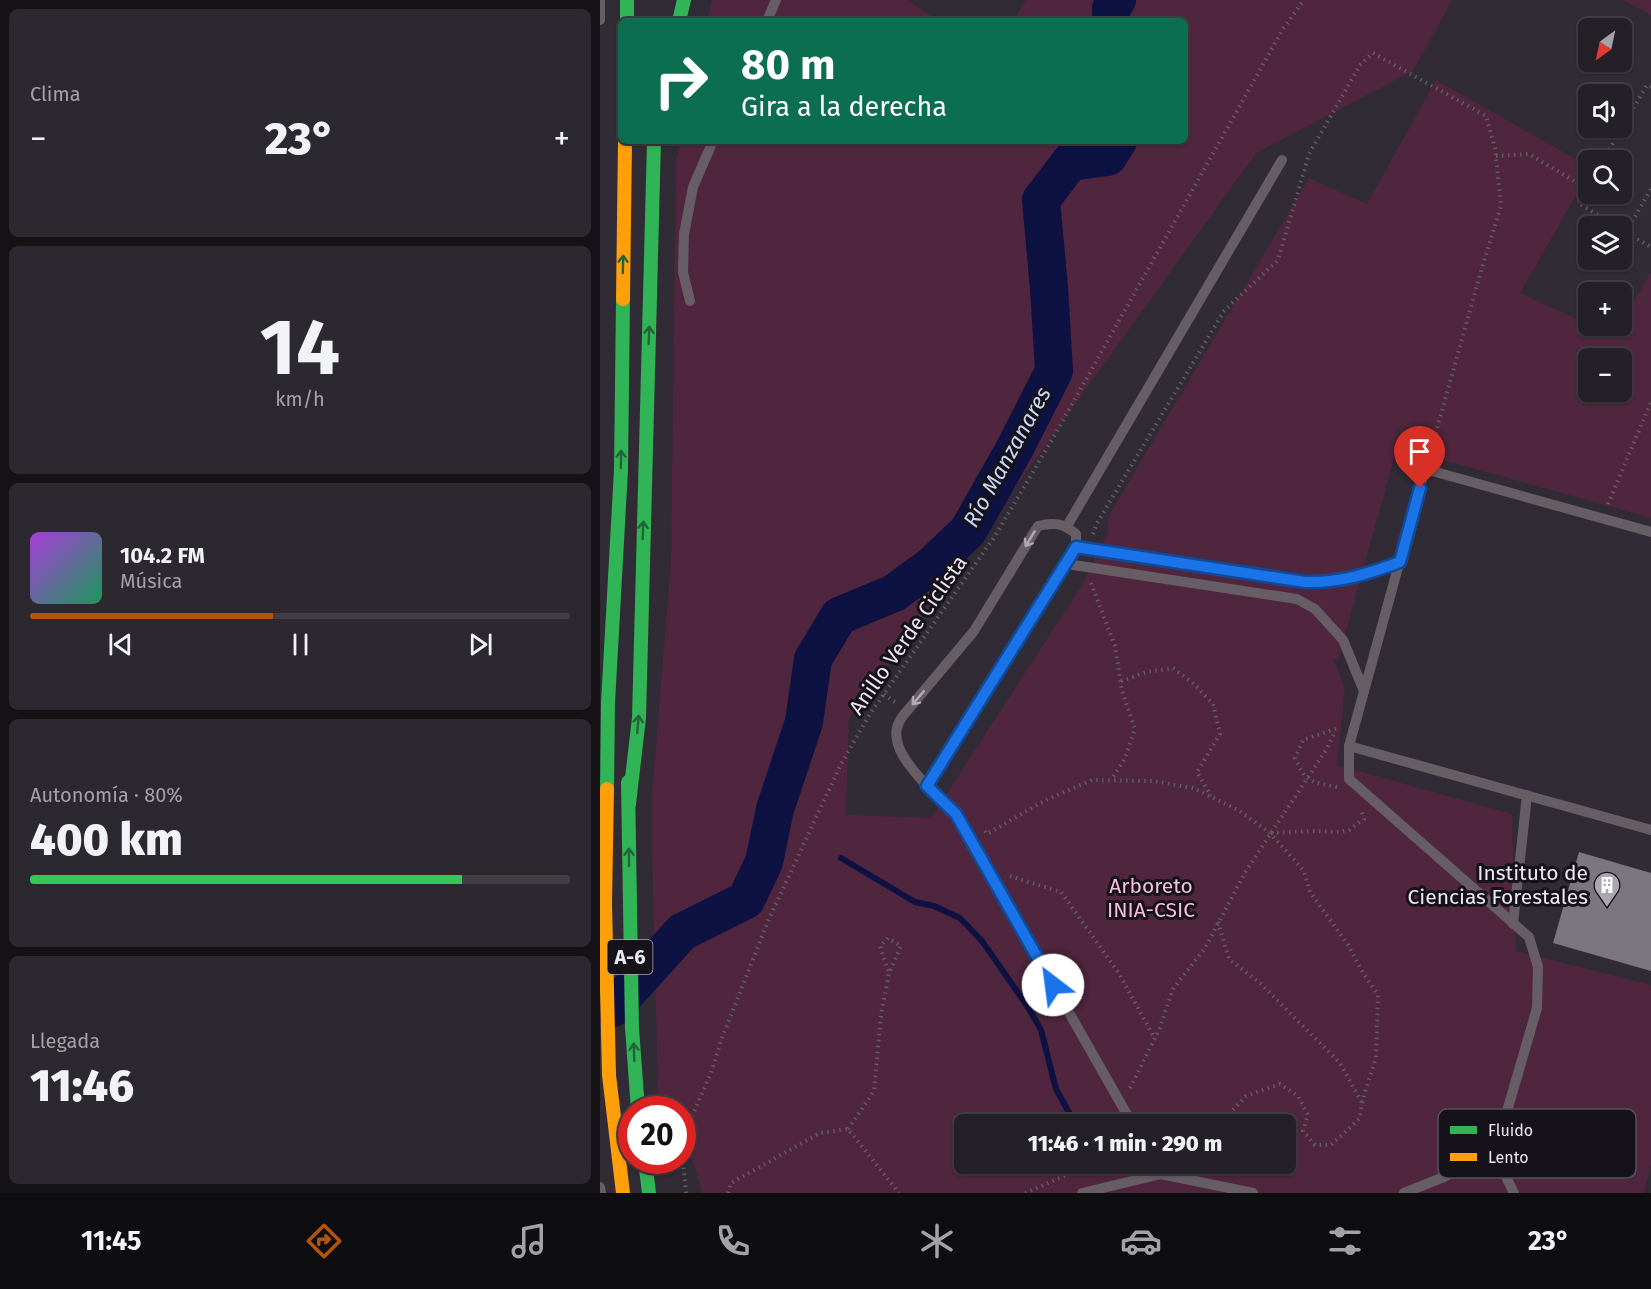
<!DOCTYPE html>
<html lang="es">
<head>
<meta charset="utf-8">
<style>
  body { margin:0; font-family:"Fira Sans",sans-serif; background:#2c282f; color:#f1f3f6; height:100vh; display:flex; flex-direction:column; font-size:22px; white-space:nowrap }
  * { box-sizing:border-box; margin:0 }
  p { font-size:20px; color:#a3a3a7 }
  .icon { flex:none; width:33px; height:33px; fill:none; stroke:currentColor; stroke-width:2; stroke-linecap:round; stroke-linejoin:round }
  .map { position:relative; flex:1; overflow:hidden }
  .details { display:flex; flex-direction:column; gap:9px; padding:9px; background:#141215; width:600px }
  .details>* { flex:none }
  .banner { position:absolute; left:18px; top:18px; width:570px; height:126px; border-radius:9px; box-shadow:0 2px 4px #0004,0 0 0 2px #413e44; background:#0b6e4f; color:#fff; overflow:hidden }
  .needle { width:39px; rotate:213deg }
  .buttons { position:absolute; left:978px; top:18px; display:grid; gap:12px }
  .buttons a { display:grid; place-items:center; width:54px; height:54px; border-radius:9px; background:#242027; box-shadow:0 2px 4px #0004,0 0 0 2px #413e44; font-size:30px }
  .speed { position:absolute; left:18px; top:1096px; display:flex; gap:12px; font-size:30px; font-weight:700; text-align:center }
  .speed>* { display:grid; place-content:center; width:78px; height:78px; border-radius:50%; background:#242027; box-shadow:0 2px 4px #0004,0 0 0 2px #413e44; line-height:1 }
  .speed .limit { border:9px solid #d22; background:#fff; color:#111 }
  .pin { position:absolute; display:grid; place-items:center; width:51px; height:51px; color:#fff; margin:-62px -26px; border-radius:50% 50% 50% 0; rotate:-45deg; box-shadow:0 0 6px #0007 }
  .pin .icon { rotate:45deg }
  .me { position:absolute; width:66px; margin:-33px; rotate:330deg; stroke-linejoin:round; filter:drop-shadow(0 0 4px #0008) }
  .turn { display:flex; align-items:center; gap:21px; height:126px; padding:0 24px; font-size:27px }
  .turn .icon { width:78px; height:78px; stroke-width:2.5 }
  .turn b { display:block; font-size:42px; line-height:51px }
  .big { font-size:45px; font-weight:800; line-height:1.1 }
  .details .card { flex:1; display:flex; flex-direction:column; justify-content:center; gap:9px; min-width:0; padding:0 21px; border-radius:9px; background:#2c282f }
  .details .dial { align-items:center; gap:0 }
  .dial b { font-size:78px; line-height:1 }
  .song { display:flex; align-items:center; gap:18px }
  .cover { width:72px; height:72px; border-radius:9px; background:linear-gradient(135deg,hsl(280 70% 55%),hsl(150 70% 35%)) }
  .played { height:6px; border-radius:3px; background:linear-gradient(90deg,#b45309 45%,#413e44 45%) }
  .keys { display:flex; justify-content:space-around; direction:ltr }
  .heat { display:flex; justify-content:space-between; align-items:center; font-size:33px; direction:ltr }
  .charge { height:9px; border-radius:4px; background:linear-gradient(90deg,#34c759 80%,#413e44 0) }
  .trip { position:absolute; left:354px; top:1114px; width:342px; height:60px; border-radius:9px; background:#242027; box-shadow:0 2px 4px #0004,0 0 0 2px #413e44; font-weight:800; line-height:60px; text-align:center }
  .menu { display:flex; height:96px; justify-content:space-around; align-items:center; background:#0e0d10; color:#a3a3a7 }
  .menu .icon { width:42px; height:42px }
  .menu .current { color:#b45309 }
  .menu b { font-size:27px; color:#f1f3f6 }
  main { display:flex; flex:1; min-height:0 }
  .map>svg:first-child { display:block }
  .green { fill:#4f263d; fill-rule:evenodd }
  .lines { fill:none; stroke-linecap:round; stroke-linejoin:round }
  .stream { stroke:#0d1243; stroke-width:6 }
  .river { stroke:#0d1243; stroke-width:38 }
  .building { fill:#7b7780 }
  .path { stroke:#625c63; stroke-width:4; stroke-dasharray:1.5 4.5; stroke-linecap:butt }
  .lane { stroke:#675e65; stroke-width:10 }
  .fast { stroke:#30b455; stroke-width:14 }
  .slow { stroke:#ff9f0a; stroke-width:14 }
  .oneway { stroke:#236338 }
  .oneway2 { stroke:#b1a9b3 }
  .route-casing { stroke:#114b97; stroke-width:15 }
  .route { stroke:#1a73e8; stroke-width:10 }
  .labels { text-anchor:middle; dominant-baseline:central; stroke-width:6; stroke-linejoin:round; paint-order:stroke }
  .shield { fill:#16121a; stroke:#aca7b1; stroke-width:1.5 }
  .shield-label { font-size:20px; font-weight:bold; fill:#ede7f2 }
  .street-label { font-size:21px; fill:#ede7f2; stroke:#16121a }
  .poi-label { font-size:21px; fill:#ede7f2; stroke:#16121a; text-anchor:end }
  .park-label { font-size:21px; fill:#fabeda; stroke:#16121a }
  .water-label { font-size:22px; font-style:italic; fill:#cbd7fa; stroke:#16121a }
  .key { fill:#16121a; stroke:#56525b; stroke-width:1.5 }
  .key-label { font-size:16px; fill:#ede7f2 }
</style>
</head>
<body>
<main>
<section class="details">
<div class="card"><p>Clima</p>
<div class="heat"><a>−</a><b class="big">23°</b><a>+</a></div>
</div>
<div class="card dial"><b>14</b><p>km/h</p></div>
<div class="card">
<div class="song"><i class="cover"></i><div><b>104.2 FM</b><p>Música</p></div></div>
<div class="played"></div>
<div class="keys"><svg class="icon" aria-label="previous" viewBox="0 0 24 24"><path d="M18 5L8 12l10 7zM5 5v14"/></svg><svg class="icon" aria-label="pause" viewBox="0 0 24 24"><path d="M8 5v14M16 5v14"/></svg><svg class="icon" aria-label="next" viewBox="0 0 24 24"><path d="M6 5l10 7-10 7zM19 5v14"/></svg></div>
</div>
<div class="card"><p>Autonomía · 80%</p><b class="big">400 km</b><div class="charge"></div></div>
<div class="card"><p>Llegada</p><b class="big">11:46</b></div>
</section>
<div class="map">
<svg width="1051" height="1193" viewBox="0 0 1051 1193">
  <rect width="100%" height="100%" fill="#302b34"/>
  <g class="green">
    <path d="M112,0H307L339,21H107Z"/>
    <path d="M426,0H852L813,71L656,153L249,718L246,815L331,818L482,585L507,534L508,517L709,178L767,204L836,80L988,166V175L920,293L1013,336L1020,326H1022V322L1051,272V518L797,447L738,660L733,659L745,688L737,765L912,814L916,951L1051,985V1164L1044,1193H102L91,1154L83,1150L82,1110H60L58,1095L51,807L71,560L76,159L81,141H585V21H413ZM988,358H1022V392H988ZM364,1125H686V1164H364Z"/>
    <path d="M1023,0H1051V15Z"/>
  </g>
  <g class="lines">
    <g class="stream">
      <path d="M174,815L186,827"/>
      <path d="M241,858L315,902L334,906L360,918L382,941L428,1007L441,1030L456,1089L476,1125"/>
    </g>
    <g class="river">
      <path d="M511,21V8L517,0"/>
      <path d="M13,1008L82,932L146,900L164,862L175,809L204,722L213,659L239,616L294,593L330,567L368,531L415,448L454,371L449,288L441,200L470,162L508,157L518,141"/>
    </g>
  </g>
  <path class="building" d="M979,852L1051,873V971L953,943Z"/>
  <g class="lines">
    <g class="path">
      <path d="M896,156L929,154L986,188"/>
      <path d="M1003,160L1047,85L1051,87"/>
      <path d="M988,185L978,203L1016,226"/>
      <path d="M1022,230L1051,247"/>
      <path d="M1026,232L1051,189"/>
      <path d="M1008,504L1051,402"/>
      <path d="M493,534L497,523L624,311L678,260L709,154L760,65L773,53L886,116L895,148L901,206L881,271L829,457"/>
      <path d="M491,583L515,646L522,691L535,729L524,760L511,780"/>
      <path d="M521,681L547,672L573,668L594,684L613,704L620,734L597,772L611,796"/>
      <path d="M284,694L296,703"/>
      <path d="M737,787C711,782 706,783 695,758L703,740L738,728"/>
      <path d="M385,831L387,834L444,801L492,780L553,781L593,788L638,810L670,833L704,871L710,892L748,945L762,971L778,995L776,1058L764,1095L759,1119L731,1145H715L703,1131L708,1115L698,1096L680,1084L646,1096L619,1125"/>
      <path d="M671,833L712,831L736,832L749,830L764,819L761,810"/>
      <path d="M410,876L461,892L518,972L555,1039"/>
      <path d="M618,922L629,959L661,984L740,1063L762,1103"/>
      <path d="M530,1088L559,1030L573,989L605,948L646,871L726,750L735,732"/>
      <path d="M248,1129L274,1091L281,1015L289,973L301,946L288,938L280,946L289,973"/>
      <path d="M86,1193L83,1160L84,1140L90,1121L111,1073L122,1038L168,921L241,764L270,714L395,536L453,438L683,29L704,0"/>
      <path d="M128,1193L131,1183L220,1133L248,1129L299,1193"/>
      <path d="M425,1193L492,1164"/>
    </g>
    <g class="lane">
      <path d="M0,20V0"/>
      <path d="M167,21L176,0"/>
      <path d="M90,301L83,272L84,234L93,187L113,141"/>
      <path d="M467,526L682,160"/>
      <path d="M1051,532L825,469L749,746L1051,830"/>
      <path d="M476,547L705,582C741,583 767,574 800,562"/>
      <path d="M467,564L697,599L715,609L743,640L764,691"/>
      <path d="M749,746V779L929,937L938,967L937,1008L896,1149L844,1177L804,1193"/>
      <path d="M327,786L476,547V534C463,523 454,522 438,526L374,631L302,717C297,725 295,731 297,740C300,763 339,798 356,814L533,1125"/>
      <path d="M913,924L927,795"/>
      <path d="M896,1149L899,1163L914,1193"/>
      <path d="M0,1187L1,1193"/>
      <path d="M482,1193L561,1174L653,1193"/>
    </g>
    <g class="fast">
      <path d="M27,0V21"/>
      <path d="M79,21L84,0"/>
      <path d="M28,782L32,1028L38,1110"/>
      <path d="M7,789L8,703L21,470L23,299"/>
      <path d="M29,804L39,718L54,141"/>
      <path d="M45,1161L49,1193"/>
    </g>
    <g class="slow">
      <path d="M23,299L25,141"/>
      <path d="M7,789L5,904L9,1075L23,1193"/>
    </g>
  </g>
  <defs><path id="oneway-shaft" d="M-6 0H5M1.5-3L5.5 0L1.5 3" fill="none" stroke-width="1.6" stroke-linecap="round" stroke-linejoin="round" transform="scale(1.5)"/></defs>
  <g class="oneway">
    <use href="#oneway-shaft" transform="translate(23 264) rotate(-89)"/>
    <use href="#oneway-shaft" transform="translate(49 335) rotate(-88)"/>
    <use href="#oneway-shaft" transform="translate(21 459) rotate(-89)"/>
    <use href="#oneway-shaft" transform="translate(43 530) rotate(-88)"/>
    <use href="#oneway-shaft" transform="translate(38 724) rotate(-85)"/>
    <use href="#oneway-shaft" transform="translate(29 857) rotate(-90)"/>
    <use href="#oneway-shaft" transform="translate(34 1052) rotate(-92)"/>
  </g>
  <g class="oneway2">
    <use href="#oneway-shaft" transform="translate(430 539) rotate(121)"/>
    <use href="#oneway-shaft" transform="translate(318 698) rotate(130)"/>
  </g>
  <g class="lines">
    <g class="route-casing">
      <path id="route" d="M453,985L356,814L327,786L476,547L705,582C741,583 767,574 800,562L820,488"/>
    </g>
    <use href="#route" class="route"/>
  </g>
  <defs>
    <g id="building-pin" transform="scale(1.35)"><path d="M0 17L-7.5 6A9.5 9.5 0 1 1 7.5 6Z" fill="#aba5b0" stroke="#16121a"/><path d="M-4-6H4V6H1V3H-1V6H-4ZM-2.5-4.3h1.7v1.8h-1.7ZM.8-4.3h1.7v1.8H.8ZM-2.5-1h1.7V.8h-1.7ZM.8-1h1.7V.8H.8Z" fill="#fff"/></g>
  </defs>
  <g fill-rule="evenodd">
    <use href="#building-pin" x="1007" y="885"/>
  </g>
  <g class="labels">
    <rect class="shield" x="7.5" y="940" width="45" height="34" rx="4.5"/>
    <g class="shield-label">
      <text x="30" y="957">A-6</text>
    </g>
    <g class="street-label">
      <text transform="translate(308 635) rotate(-55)">Anillo Verde Ciclista</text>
    </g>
    <g class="poi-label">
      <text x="988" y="873">Instituto de<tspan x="988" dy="24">Ciencias Forestales</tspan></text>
    </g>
    <g class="park-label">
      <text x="551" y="886">Arboreto<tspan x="551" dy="24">INIA-CSIC</tspan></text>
    </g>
    <g class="water-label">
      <text transform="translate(407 457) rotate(-61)">Río Manzanares</text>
    </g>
  </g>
  <rect x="838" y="1109" width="198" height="69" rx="9" class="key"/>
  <rect x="850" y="1126" width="27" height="8" fill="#30b455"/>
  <rect x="850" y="1153" width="27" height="8" fill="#ff9f0a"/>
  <g class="key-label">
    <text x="888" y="1136">Fluido</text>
    <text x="888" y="1163">Lento</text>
  </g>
</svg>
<div class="buttons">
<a><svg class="needle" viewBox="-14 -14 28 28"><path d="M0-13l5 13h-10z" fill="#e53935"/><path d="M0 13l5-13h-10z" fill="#a3a3a7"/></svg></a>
<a><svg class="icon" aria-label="sound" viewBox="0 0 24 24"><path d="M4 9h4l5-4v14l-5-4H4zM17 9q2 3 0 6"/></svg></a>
<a><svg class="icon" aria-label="search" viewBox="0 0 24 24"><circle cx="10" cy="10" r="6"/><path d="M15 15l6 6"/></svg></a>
<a><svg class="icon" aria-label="layers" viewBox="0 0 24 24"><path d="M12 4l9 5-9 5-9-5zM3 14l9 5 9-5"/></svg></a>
<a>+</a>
<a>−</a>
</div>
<div class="speed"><div class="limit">20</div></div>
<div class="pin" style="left:820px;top:488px;background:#d93025"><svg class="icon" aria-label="arrive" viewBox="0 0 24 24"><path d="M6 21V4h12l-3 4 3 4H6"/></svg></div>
<svg class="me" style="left:453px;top:985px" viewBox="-20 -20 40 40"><circle r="19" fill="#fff"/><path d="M0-13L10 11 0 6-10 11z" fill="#1a73e8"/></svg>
<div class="trip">11:46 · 1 min · 290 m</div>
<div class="banner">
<div class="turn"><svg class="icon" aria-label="right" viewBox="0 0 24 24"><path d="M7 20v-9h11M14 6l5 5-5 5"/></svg><div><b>80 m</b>Gira a la derecha</div></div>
</div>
</div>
</main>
<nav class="menu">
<b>11:45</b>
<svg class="icon current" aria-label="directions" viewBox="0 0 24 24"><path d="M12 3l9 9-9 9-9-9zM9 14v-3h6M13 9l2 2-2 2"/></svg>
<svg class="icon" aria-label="music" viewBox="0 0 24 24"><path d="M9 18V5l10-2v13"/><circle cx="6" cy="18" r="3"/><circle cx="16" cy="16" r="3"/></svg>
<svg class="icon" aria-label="phone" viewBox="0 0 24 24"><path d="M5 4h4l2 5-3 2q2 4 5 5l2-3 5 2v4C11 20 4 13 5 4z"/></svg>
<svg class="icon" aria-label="climate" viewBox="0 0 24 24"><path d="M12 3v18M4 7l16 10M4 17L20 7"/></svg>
<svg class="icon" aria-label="car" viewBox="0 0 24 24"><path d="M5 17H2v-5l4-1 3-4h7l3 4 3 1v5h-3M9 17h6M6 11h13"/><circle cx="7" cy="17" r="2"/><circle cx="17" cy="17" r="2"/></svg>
<svg class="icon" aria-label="filters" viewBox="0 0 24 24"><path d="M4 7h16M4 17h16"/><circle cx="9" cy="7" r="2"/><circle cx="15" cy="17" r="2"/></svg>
<b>23°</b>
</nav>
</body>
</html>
